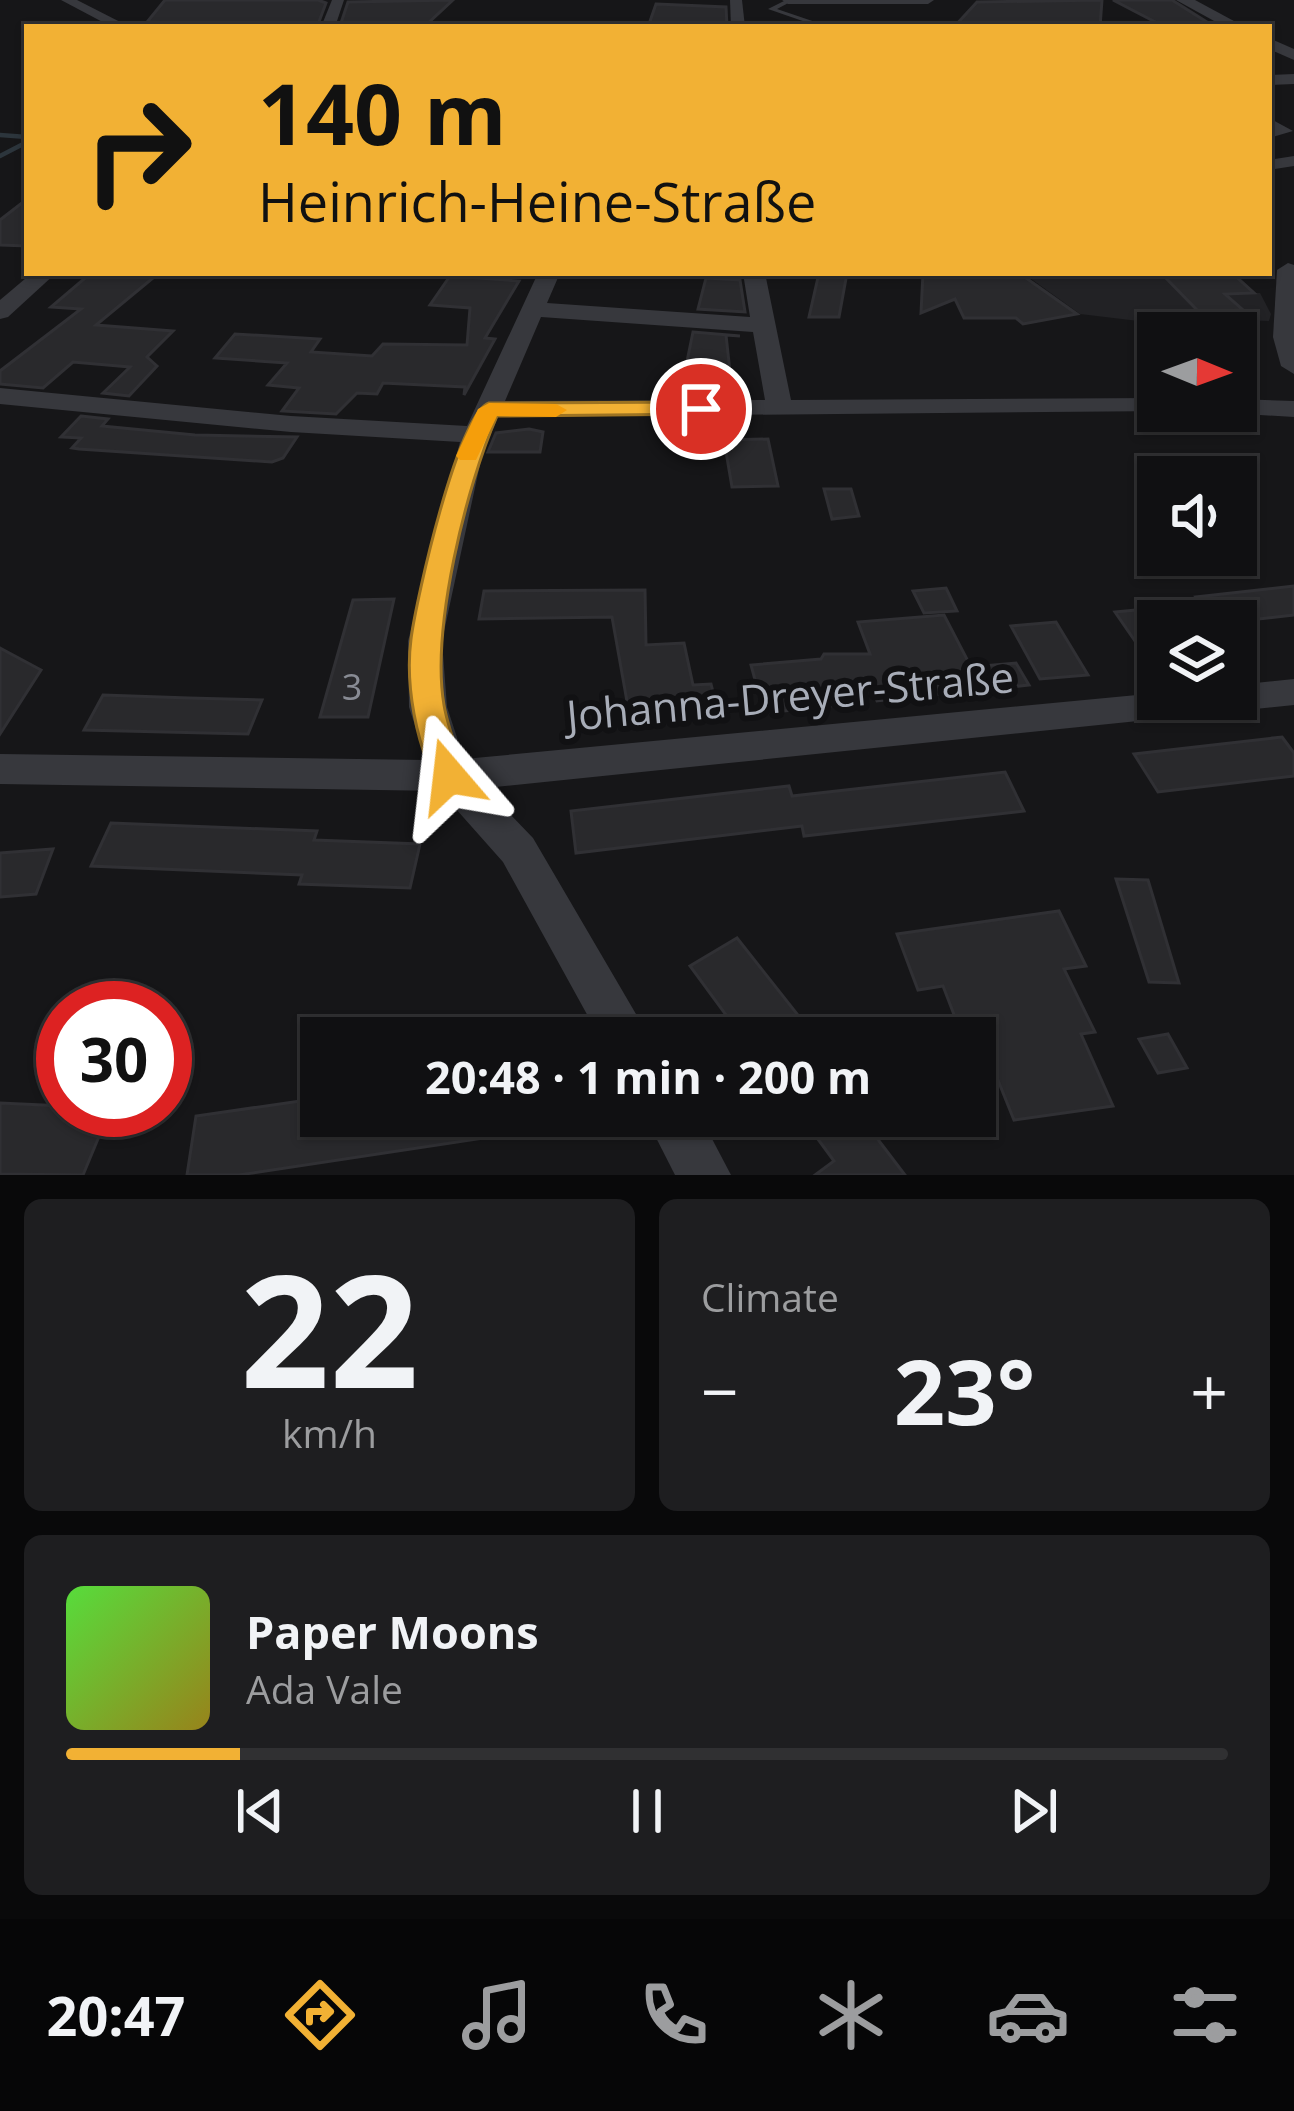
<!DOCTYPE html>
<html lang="en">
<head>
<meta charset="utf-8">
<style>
  body { margin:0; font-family:"Open Sans",sans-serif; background:#1e1e20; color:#f1f3f6; height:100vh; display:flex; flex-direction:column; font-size:45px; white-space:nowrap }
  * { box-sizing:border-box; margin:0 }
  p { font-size:39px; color:#9c9d9f }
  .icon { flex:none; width:66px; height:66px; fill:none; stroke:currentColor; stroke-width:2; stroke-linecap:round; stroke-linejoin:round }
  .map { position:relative; height:1175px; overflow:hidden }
  .side { display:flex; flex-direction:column; gap:24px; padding:24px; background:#09090a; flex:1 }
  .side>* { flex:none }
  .guide { position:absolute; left:24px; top:24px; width:1248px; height:252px; border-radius:0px; box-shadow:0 3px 9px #0004,0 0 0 3px #303032; background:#f2b134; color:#111; overflow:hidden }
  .needle { width:78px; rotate:91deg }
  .buttons { position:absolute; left:1137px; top:312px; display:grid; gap:24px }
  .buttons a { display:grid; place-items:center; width:120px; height:120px; border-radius:0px; background:#101012; box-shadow:0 3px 9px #0004,0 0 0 3px #303032; font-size:60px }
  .speed { position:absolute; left:36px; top:981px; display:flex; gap:24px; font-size:60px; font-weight:700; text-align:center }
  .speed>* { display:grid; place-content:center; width:156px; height:156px; border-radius:50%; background:#101012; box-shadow:0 3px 9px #0004,0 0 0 3px #303032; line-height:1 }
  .speed .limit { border:18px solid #d22; background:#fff; color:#111 }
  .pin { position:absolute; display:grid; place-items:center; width:102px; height:102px; color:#fff; margin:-51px; border:6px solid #fff; border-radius:50%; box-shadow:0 3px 12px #0007 }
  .me { position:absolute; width:132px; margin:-66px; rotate:343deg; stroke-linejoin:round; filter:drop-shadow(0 0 9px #0008) }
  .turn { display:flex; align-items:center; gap:42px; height:252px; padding:0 36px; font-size:54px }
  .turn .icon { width:156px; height:156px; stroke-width:2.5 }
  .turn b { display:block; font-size:84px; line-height:102px }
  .big { font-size:90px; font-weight:700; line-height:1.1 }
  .side .tile { flex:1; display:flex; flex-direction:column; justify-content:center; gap:18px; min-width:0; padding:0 42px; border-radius:18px; background:#1e1e20 }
  .side .dial { align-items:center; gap:0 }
  .dial b { font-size:156px; line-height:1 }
  .song { display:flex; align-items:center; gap:36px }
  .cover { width:144px; height:144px; border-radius:18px; background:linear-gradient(135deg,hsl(110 70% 55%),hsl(50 70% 35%)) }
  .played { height:12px; border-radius:6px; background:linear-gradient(90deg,#f2b134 15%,#303032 15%) }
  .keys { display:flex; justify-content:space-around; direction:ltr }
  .heat { display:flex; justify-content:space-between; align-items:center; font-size:66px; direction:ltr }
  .side .tiles { flex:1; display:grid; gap:24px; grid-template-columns:1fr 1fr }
  .tile:last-child { grid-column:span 2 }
  .trip { position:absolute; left:300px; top:1017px; width:696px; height:120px; border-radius:0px; background:#101012; box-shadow:0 3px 9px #0004,0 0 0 3px #303032; font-weight:700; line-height:120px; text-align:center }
  .menu { display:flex; height:192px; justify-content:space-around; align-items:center; background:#060607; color:#9c9d9f }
  .menu .icon { width:84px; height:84px }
  .menu .selected { color:#f2b134 }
  .menu b { font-size:54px; color:#f1f3f6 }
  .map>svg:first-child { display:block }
  .built { fill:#222225 }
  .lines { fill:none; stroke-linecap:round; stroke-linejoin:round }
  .stream { stroke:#2c353c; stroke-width:4.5 }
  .building { fill:#29292c; stroke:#303034; stroke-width:3 }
  .service { fill:#37383d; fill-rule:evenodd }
  .minor { fill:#37383d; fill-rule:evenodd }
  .tertiary { fill:#37383d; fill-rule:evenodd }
  .route { fill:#f2b134; stroke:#9d7322; stroke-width:3 }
  .slow { fill:#f59e0b }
  .labels { text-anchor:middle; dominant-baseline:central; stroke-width:12; stroke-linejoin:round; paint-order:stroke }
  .number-label { font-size:36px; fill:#888b94 }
  .street-label { font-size:42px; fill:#a8adb8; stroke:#111113 }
</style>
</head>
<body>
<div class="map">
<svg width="1294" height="1175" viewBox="0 0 1294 1175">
  <rect width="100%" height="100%" fill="#161618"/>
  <path class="built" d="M1023,273H1218L1240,293H1260L1271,314L1269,321L1211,319L1212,322L1172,325L1080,314Z"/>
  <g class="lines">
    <g class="stream">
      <path d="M0,135L27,137"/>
      <path d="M0,156L27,142"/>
    </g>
  </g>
  <g class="building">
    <path d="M165,0H318L326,3L317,27H173L176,23L147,22Z"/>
    <path d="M453,0L426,25L340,26L348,2Z"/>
    <path d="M1102,0L1100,27H954L977,2Z"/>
    <path d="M1113,0H1172L1210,24L1163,26Z"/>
    <path d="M656,4L726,7L727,27H648Z"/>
    <path d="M27,199V246L0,245V220Z"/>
    <path d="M91,273H159L96,325L173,331L147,357L157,366L129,396L103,393L130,367L73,362L43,388L0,384V371L81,309L51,307Z"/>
    <path d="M819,273H847L839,317H809Z"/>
    <path d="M923,273H1019L1077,314L1023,324L1016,318H964L955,299L921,313Z"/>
    <path d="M1161,273H1232L1254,293L1225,294L1243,310L1199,312Z"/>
    <path d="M450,276L519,281L485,338L495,339L464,395L465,387L383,383L377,394L357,393L336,414L282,411L299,388L268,385L287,363L215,358L235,334L320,339L311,352L372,356L383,344L467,345L470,308L430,305Z"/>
    <path d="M706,278L740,280L745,312L698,309Z"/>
    <path d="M693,332L740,336L726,335L731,381H683Z"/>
    <path d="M81,416L108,419L102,426L195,435L297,437L283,458L272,462L79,449L72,448L81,438L61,437Z"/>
    <path d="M529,429L543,432L540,452H488L496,433Z"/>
    <path d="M768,439L778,486L732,487L724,440Z"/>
    <path d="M824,489H851L859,516L832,519Z"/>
    <path d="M1294,586V615L1240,621H1216L1196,597Z"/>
    <path d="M946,588L957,611L924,613L913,591Z"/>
    <path d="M645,590L646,645L684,643L693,685L711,684L719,716L631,724L612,617L479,619L484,591Z"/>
    <path d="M394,599L368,717H320L353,600Z"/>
    <path d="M1158,608V639L1135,641L1115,612Z"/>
    <path d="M944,615L971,667L1016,663L1029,685L877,701L874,693L827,698L830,706L764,713L751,665L821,659L824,654H870L858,622Z"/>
    <path d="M1056,622L1088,675L1040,679L1011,626Z"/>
    <path d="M0,648L41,670L0,734Z"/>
    <path d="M103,695L189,698L262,700L248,734L84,730Z"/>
    <path d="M1282,737L1294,753V776L1158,792L1134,754Z"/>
    <path d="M1005,772L1024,811L804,836L802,826L576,853L571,811L789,786L792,796Z"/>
    <path d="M111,823L317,831L314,840L420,844L410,888L299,884L302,875L91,866Z"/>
    <path d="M53,849L36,894L0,897V853Z"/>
    <path d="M1116,879L1148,880L1179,983L1149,982Z"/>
    <path d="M1059,911L1086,966L1064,969L1095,1032L1081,1034L1113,1106L1014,1120L985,1048L975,1049V1038H963L943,986L918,990L897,934Z"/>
    <path d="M737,938L816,1038H743L690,966Z"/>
    <path d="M1168,1034L1187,1068L1158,1073L1139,1039Z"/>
    <path d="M321,1098V1116H542L543,1129L239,1175H187L196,1116Z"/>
    <path d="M0,1103L63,1106V1110H110L83,1175L0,1174Z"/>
    <path d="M801,1116H898L873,1133L905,1175H815L834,1161Z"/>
  </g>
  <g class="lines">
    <path class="service" d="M786,0H794L777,9L830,27H820L768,9Z"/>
    <g class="minor">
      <path d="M61,0H77L130,27H112Z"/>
      <path d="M332,0H344L335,27H321Z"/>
      <path d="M730,0H742L745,27H731Z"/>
      <path d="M782,0H934L928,4H788Z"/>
      <path d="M1294,74V84L1269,85V75Z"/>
      <path d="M1269,118L1293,131L1269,138Z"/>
      <path d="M1294,156V166L1269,170V160Z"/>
      <path d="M1288,263L1294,265V374L1281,366L1273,337L1277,270Z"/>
      <path d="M32,273H56L8,317L0,319V300Z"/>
      <path d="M538,273H560L547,303L750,317L743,273H765L791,400L1158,398V411H1168L498,417L482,455L442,641L447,707L464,759L1158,693V699H1236V685L1294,679V705L485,788L533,838L650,1038H600L503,862L440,791L0,784V754L426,760L409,707L408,641L460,442L291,432L0,404V388L291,416L467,426ZM541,317L753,332L765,400L505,401Z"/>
      <path d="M1236,399L1294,401V417L1227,413L1236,411Z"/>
      <path d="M645,1116H700L731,1175H675Z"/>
    </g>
    <g class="tertiary">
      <path d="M1176,0H1195L1245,27H1225Z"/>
      <path d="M1269,38L1294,49V60L1269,49Z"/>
    </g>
  </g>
  <path class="route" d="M701,402L709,404V414L497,416C466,487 431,629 444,705C448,729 458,753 466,776L461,785L449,788L438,785C416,745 405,684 411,639C416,600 458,413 489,403Z"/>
  <path class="slow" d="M489,403L556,404L567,410L556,417L497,416L476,460H460L456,456L478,409Z"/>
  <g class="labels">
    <g class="number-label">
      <text x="352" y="686">3</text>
    </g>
    <g class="street-label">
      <text transform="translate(790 695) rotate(-5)">Johanna-Dreyer-Straße</text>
    </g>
  </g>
</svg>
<div class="buttons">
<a><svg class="needle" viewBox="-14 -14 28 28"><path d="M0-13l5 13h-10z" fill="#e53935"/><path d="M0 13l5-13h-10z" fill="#9c9d9f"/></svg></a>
<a><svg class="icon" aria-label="sound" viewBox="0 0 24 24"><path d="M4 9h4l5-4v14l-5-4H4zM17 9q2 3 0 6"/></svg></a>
<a><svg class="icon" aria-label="layers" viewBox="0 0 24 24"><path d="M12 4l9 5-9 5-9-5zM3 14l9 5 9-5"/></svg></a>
</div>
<div class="speed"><div class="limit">30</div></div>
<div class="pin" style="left:701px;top:409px;background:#d93025"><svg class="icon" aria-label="arrive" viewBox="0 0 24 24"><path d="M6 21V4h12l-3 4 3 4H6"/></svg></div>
<svg class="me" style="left:449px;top:776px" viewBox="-20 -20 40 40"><path d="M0-17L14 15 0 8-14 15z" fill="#f2b134" stroke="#fff" stroke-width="4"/></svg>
<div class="trip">20:48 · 1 min · 200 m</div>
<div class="guide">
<div class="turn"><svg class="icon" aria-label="right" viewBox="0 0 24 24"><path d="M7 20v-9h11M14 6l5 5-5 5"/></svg><div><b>140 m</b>Heinrich-Heine-Straße</div></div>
</div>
</div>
<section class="side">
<div class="tiles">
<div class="tile dial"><b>22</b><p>km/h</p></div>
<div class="tile"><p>Climate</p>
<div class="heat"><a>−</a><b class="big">23°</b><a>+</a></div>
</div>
<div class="tile">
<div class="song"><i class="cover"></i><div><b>Paper Moons</b><p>Ada Vale</p></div></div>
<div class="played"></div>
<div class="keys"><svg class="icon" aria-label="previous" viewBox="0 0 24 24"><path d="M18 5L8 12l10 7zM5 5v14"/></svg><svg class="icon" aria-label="pause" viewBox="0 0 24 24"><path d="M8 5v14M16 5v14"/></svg><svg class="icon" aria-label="next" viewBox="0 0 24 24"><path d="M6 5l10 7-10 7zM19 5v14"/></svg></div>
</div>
</div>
</section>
<nav class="menu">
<b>20:47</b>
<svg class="icon selected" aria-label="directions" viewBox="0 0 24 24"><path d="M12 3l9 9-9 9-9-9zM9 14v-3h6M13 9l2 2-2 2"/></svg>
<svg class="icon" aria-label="music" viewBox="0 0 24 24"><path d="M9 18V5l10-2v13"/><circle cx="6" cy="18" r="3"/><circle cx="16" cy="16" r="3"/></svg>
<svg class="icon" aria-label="phone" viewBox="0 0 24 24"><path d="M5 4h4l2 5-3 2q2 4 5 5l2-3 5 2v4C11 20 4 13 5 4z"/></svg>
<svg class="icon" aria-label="climate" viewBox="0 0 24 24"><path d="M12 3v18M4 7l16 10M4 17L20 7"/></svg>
<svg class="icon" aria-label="car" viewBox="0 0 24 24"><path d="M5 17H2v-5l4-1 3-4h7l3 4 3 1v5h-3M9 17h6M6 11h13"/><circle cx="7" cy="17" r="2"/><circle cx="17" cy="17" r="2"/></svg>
<svg class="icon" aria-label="filters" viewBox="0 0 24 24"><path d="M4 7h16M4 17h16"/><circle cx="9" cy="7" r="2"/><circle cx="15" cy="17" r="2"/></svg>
</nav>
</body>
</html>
